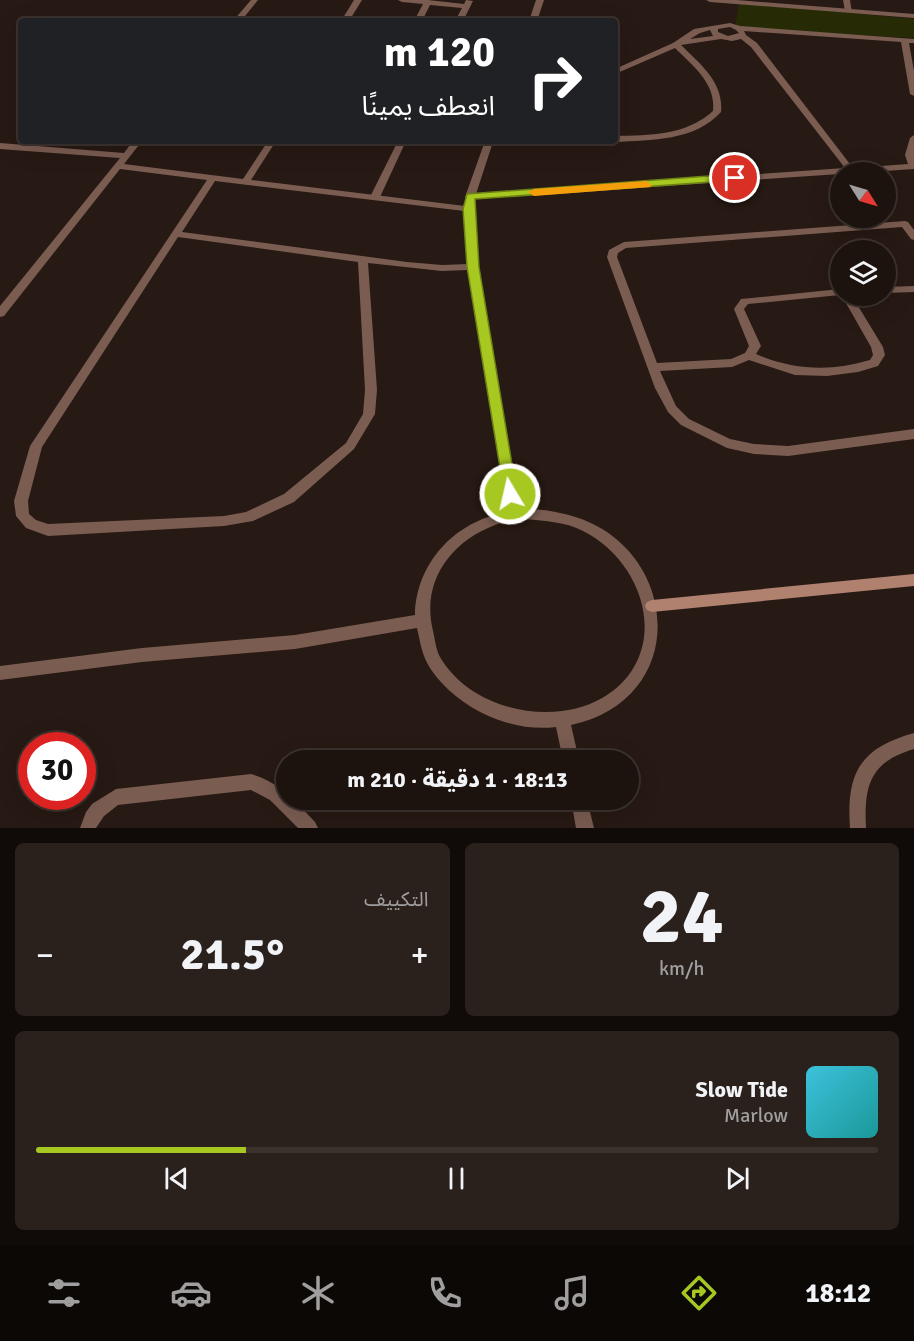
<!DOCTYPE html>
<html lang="ar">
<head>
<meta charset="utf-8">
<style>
  body { margin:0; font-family:Signika,"Noto Sans Arabic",sans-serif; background:#2a201c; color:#f1f3f6; direction:rtl; height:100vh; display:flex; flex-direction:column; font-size:22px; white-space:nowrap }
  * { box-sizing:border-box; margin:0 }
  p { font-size:20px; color:#a09e9e }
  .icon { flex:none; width:33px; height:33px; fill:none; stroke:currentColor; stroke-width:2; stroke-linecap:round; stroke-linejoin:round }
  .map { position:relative; height:828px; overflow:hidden; direction:ltr }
  .side { display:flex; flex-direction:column; gap:15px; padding:15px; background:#100a08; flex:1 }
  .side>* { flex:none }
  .hud { position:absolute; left:18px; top:18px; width:600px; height:126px; border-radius:6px; box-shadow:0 6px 24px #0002,0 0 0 2px #3b322e; direction:rtl; background:#202124; color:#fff; overflow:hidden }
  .needle { width:39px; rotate:127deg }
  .tools { position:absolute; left:830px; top:162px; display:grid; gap:12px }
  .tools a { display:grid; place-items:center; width:66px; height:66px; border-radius:50%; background:#1d130e; box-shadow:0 6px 24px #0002,0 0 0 2px #3b322e; font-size:30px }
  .speed { position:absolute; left:18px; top:732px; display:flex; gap:12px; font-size:30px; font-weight:700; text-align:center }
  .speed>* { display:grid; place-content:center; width:78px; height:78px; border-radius:50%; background:#1d130e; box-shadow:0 6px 24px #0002,0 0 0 2px #3b322e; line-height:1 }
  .speed .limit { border:9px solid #d22; background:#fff; color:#111 }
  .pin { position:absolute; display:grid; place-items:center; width:51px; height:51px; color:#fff; margin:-26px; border:3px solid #fff; border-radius:50%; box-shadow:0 2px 6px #0007 }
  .me { position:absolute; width:66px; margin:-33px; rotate:351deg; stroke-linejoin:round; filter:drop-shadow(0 0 4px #0008) }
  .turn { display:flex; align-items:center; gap:21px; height:126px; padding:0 24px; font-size:27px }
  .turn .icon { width:78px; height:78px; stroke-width:2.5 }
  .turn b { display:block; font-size:42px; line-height:51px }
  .big { font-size:45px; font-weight:800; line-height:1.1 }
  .side .widget { flex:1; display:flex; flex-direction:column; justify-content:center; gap:9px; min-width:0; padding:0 21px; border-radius:9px; background:#2a201c }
  .side .dial { align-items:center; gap:0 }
  .dial b { font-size:78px; line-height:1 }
  .song { display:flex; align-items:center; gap:18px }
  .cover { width:72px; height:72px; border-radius:9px; background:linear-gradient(135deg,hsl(190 70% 55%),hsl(180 70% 35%)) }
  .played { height:6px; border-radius:3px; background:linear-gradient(90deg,#a6c821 25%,#3b322e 25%) }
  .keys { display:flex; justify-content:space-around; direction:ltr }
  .heat { display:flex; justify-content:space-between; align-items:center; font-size:33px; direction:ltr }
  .side .tiles { flex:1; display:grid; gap:15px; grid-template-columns:1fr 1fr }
  .widget:last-child { grid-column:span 2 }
  .trip { position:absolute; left:276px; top:750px; width:363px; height:60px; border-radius:30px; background:#1d130e; box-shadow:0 6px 24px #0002,0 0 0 2px #3b322e; font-weight:800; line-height:60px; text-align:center; direction:rtl }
  .dock { display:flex; height:96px; justify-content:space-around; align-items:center; background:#0c0806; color:#a09e9e }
  .dock .icon { width:42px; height:42px }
  .dock .selected { color:#a6c821 }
  .dock b { font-size:27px; color:#f1f3f6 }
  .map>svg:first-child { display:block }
  .green { fill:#272b05 }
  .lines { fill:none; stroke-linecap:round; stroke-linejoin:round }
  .lane { fill:#7a5c51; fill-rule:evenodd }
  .street { fill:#7a5c51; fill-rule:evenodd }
  .secondary { fill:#b0816f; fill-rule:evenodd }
  .route { fill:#a6c821; stroke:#6c8215; stroke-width:1.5 }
  .slow { fill:#f59e0b }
</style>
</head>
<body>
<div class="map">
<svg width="914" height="828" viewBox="0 0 914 828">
  <rect width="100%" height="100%" fill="#271913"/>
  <path class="green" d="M739,3L914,19V38L735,28Z"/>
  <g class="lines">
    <g class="lane">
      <path d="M398,0H428L464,4L466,0L473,1L463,21H455L462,8L430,5L422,21H414L423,4L402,2Z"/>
      <path d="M843,0H850L852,13L845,11Z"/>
      <path d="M398,141H406L380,197L378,199H372L370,197Z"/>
    </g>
    <g class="street">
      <path d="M251,0H258L241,21H233Z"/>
      <path d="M354,0H362L349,21H341Z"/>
      <path d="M536,0H544L537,21H529Z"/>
      <path d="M706,0H737L914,14V18L710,2Z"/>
      <path d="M730,23L740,26L914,39V43H909L914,71V96L910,94L901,42L744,31L746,35L757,43L853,168L908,164L905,155L910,138L914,135V169L474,199L478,267L519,510C533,508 547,510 560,513C679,536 697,698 571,725L579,760H563L556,727C509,733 456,707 430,668C422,656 420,641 417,628L295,649L142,662L0,680V666L142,648L295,635L415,615C416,563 455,521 507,512L468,270L442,271L368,263L377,390L375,414L354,449L294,502L253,521L224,526L48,536L26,528L16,516L14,501L30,446L207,180L120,169L4,316L0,317V306L120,158L0,149V143L124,153L133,141H142L124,164L243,179L268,141H276L251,180L465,206V197L485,141H556L552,144L492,145L476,194L845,168L751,47L741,39L732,41L721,39L681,45C700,64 724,82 721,112C695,141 651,140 615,142L613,141H615V136C650,135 685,136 713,111C716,83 693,66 675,48L615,74V69L673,43L694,29ZM730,27L736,30L739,33L728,36L718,32V29ZM710,30L713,36L690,39L700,33ZM215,181L464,211L468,264L442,265L407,262L182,232ZM178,237L358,262L365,390L363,414L346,443L284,494L246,512L224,516L48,524L36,520L29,514L28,501L42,447ZM526,519C545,521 566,522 583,531C634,556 666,626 628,676C611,697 587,708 562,711C517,717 464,698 440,657C436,650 435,639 433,631C421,582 450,542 495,525C505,521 516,521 526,519Z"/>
      <path d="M905,221L908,222L914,230V240L911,239L902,227L626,248L618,253L617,257L657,363L731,359L745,353L749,346L734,309L741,299L840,289V295L748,304L744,309L761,346L756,354C793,370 831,372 870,360L873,355L871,347L842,296H852L883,347L885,355L878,366L858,372L827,376L795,375L749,360L732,367L660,371L676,406L689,419L730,439L754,444L788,446L914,429V439L788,456L754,454L727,448L681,425L668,412L655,388L607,257L609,250L624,242Z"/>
      <path d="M914,286V292L885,293V287Z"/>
      <path d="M914,733V749C870,762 864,785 866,828H850C846,773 860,748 914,733Z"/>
      <path d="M251,774C264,778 276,784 286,793V800H294L315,822L318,828H298L270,800L251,790L118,805L104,816L96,828H80L86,812L92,804L116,789Z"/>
      <path d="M571,800H587L594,828H576Z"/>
    </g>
    <path class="secondary" d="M914,574V586L652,612L647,610L645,606L647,602L652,600Z"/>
  </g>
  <path class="route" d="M735,174L739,175V180L475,199L479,267L517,494L515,498H505L467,267L463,209L467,194Z"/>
  <path class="slow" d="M646,181L652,185L650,187L534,196L528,192L534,189Z"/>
</svg>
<div class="tools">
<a><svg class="needle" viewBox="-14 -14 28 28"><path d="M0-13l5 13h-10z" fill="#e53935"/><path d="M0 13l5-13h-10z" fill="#a09e9e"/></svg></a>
<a><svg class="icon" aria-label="layers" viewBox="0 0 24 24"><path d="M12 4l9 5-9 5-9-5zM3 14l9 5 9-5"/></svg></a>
</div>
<div class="speed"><div class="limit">30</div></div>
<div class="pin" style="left:735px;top:178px;background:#d93025"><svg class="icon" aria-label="arrive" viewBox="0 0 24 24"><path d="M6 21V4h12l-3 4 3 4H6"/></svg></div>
<svg class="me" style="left:510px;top:494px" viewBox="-20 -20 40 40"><circle r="17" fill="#a6c821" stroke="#fff" stroke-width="3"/><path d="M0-11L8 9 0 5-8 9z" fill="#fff"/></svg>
<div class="trip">18:13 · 1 دقيقة · 210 m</div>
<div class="hud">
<div class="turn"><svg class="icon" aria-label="right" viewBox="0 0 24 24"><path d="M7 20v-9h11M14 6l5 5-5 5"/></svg><div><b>120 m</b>انعطف يمينًا</div></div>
</div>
</div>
<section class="side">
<div class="tiles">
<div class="widget dial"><b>24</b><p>km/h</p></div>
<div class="widget"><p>التكييف</p>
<div class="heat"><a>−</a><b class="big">21.5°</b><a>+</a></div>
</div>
<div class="widget">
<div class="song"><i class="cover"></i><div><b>Slow Tide</b><p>Marlow</p></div></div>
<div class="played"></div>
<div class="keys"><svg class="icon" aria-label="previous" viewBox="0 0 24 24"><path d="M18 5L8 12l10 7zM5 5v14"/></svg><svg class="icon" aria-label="pause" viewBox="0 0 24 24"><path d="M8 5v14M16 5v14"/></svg><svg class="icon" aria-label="next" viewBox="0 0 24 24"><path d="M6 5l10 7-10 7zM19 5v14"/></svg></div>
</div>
</div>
</section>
<nav class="dock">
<b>18:12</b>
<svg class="icon selected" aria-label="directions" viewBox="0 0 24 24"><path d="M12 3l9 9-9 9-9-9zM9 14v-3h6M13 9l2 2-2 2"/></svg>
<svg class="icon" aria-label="music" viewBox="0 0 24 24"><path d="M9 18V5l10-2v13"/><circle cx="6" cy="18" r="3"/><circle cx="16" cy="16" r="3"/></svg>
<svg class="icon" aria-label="phone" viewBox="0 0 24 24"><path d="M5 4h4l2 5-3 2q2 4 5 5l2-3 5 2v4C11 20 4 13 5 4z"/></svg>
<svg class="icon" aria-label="climate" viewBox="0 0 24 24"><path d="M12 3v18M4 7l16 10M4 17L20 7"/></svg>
<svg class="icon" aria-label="car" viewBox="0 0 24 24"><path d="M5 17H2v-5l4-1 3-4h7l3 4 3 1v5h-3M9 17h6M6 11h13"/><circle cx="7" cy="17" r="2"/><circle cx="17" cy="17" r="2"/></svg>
<svg class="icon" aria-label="filters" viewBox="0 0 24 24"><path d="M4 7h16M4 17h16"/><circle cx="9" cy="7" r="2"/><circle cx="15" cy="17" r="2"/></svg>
</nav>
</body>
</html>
